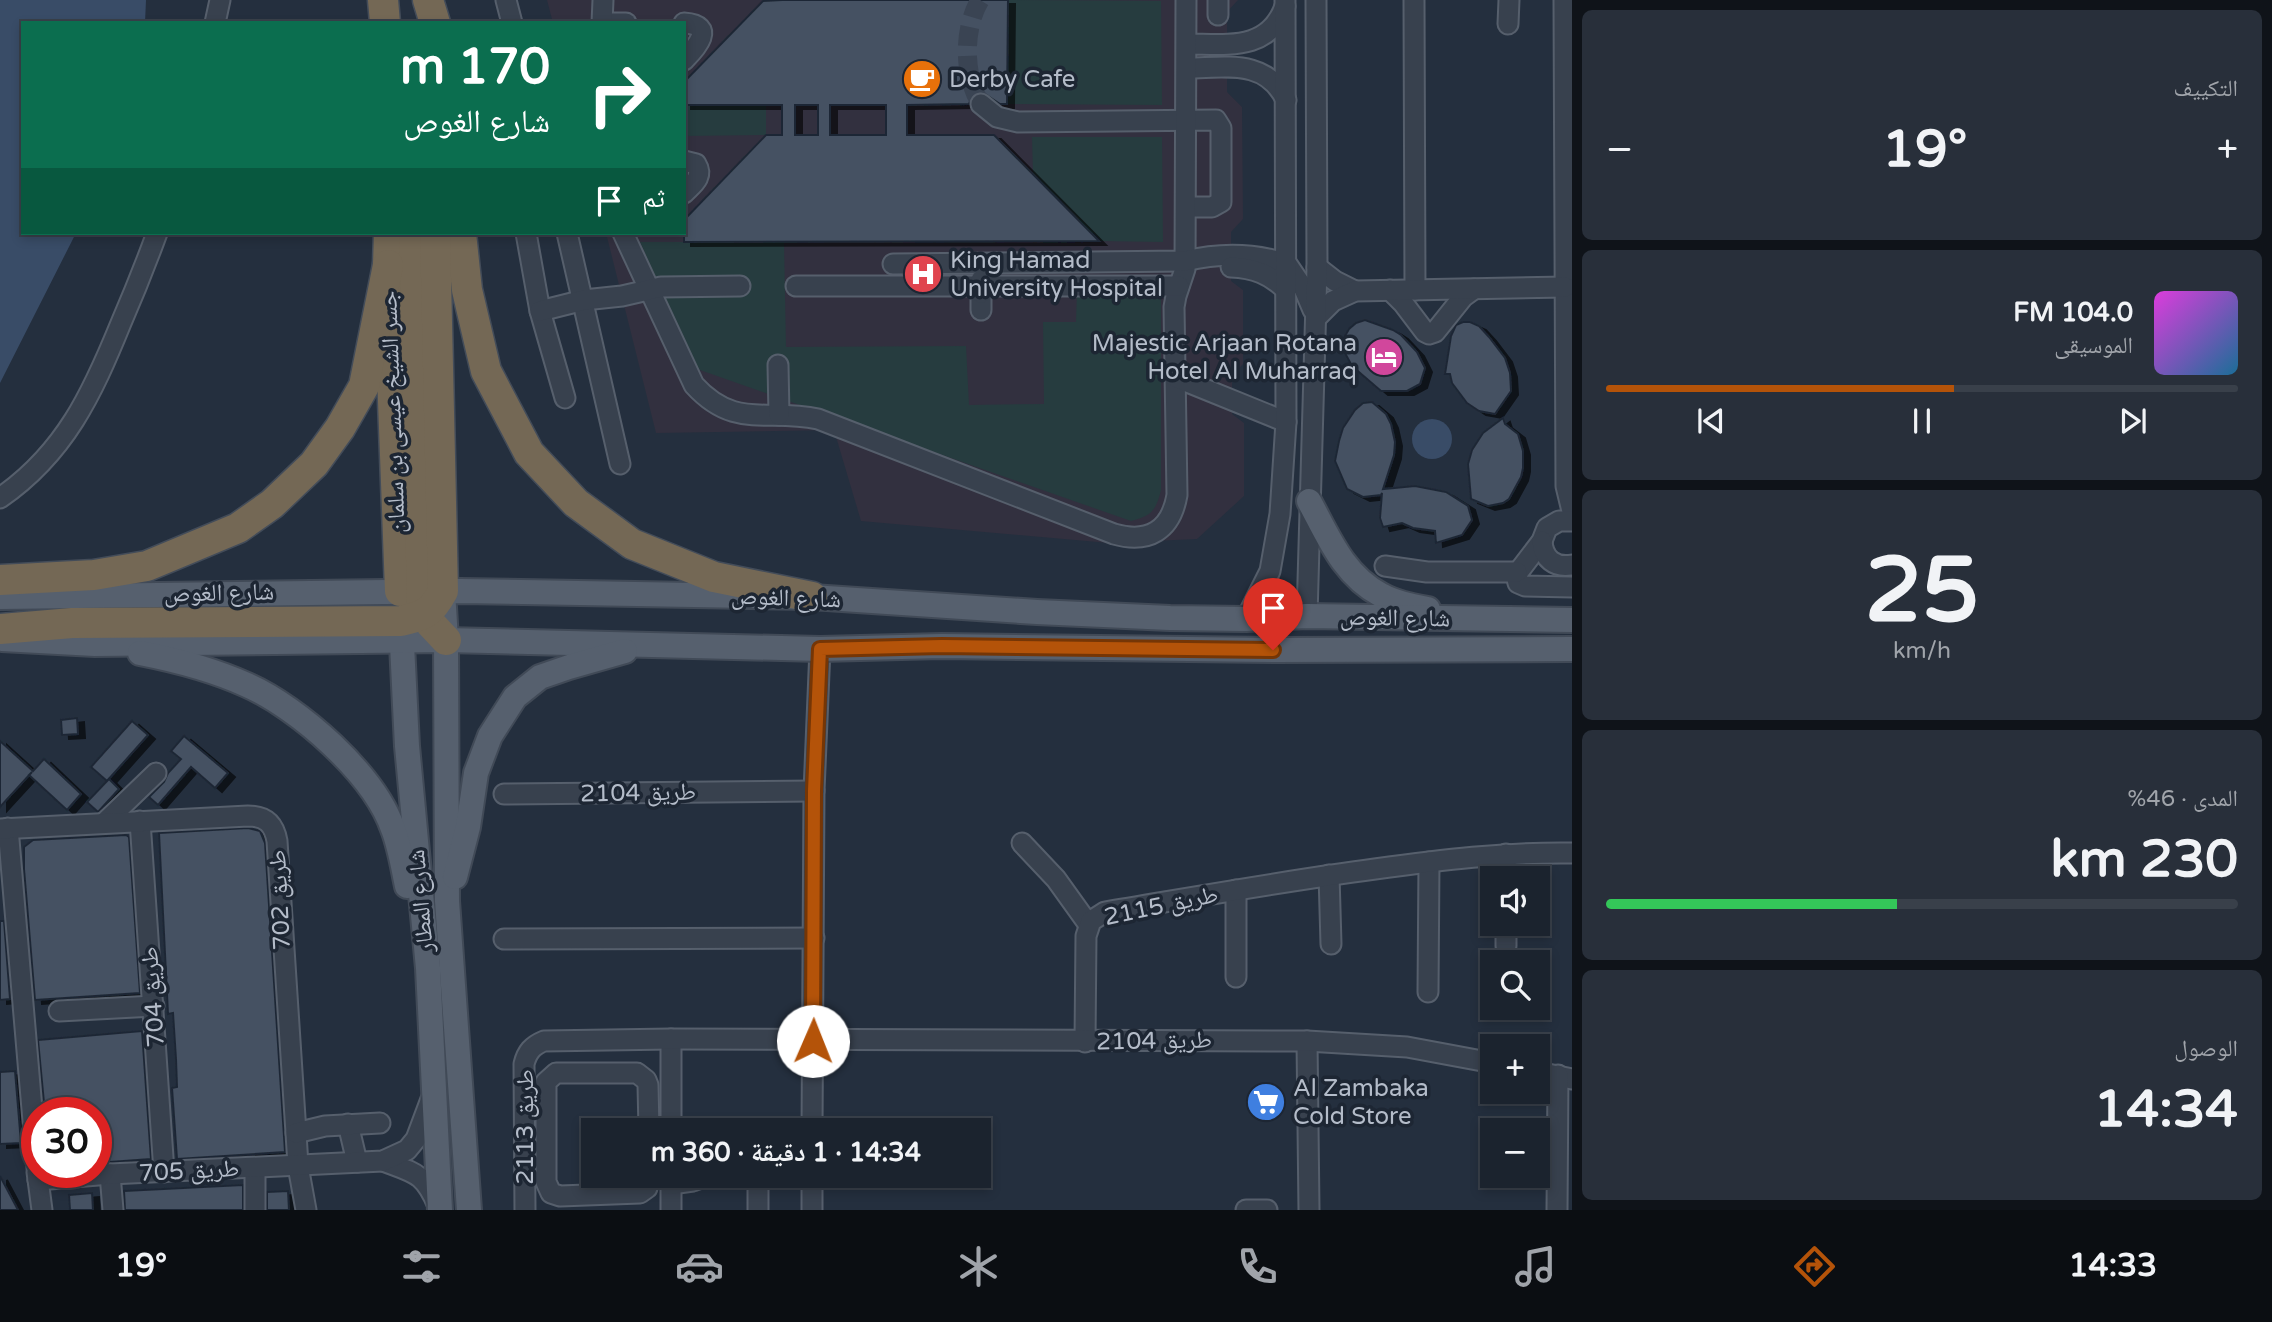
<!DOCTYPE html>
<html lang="ar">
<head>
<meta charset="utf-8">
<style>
  body { margin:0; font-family:"Varela Round","Noto Naskh Arabic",sans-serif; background:#282f3a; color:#f1f3f6; direction:rtl; height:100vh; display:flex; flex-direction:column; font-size:26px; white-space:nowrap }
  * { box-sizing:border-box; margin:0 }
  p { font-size:23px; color:#a0a4aa }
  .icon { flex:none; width:38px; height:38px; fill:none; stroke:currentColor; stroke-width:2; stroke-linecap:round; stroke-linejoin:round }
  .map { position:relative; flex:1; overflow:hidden; direction:ltr }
  .panel { display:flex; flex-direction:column; gap:10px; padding:10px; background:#0f1319; width:700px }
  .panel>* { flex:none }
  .hud { position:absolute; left:21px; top:21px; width:665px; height:214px; border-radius:0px; box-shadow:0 4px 10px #0003,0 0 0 2px #39404a; direction:rtl; background:#0b6e4f; color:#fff; overflow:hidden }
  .fabs { position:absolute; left:1480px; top:866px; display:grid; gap:14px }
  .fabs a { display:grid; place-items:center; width:70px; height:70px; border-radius:0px; background:#1b232e; box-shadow:0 4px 10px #0003,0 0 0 2px #39404a; font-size:35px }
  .speed { position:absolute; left:21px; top:1097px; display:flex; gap:14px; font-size:35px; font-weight:700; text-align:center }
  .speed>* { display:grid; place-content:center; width:91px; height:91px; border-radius:50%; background:#1b232e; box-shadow:0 4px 10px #0003,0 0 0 2px #39404a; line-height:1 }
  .speed .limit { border:10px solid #d22; background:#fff; color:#111 }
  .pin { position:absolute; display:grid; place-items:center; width:60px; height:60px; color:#fff; margin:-72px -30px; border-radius:50% 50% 50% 0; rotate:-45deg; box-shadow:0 0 7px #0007 }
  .pin .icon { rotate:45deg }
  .me { position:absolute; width:77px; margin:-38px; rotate:1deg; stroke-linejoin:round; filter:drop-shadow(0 0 5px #0008) }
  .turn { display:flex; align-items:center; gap:24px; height:147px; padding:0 21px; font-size:32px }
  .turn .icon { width:91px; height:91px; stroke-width:2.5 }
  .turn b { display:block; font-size:49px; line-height:60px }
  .then { display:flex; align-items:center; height:66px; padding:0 21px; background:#0003; gap:14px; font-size:26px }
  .big { font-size:52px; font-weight:800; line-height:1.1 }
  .panel .card { flex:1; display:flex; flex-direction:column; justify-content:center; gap:10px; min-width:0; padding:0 24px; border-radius:10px; background:#282f3a }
  .panel .dial { align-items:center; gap:0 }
  .dial b { font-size:91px; line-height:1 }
  .song { display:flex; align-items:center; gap:21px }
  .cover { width:84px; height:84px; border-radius:10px; background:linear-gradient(135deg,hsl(300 70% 55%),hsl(200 70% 35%)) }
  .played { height:7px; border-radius:4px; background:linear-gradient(90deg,#b45309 55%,#39404a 55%) }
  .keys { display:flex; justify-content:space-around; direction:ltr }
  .heat { display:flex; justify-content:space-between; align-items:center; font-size:38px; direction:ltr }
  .charge { height:10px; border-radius:5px; background:linear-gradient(90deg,#34c759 46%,#39404a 0) }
  .trip { position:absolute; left:581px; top:1118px; width:410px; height:70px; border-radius:0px; background:#1b232e; box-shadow:0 4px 10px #0003,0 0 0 2px #39404a; font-weight:800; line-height:70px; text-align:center; direction:rtl }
  .menu { display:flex; height:112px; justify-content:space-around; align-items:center; background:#0b0e12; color:#a0a4aa }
  .menu .icon { width:49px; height:49px }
  .menu .selected { color:#b45309 }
  .menu b { font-size:32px; color:#f1f3f6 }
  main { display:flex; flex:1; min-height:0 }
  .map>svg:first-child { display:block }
  .medical { fill:#32303f }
  .green { fill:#263c3f }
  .water { fill:#394c67 }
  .building { fill:#455162; stroke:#1f2835; stroke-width:2; fill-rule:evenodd; filter:url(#shadow) }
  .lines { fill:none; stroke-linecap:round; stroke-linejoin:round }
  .minor-tunnel { stroke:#3a4453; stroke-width:19; stroke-dasharray:19 10; stroke-linecap:butt }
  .minor-casing { stroke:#565f6c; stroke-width:23 }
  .major-casing { stroke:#414a57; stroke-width:28 }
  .highway-casing { stroke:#434c59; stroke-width:33 }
  .minor { stroke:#38414e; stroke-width:19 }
  .major { stroke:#56606e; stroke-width:24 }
  .highway { stroke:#746855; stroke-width:30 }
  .minor-bridge-casing { stroke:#565f6c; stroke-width:23; stroke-linecap:butt }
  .minor-bridge { stroke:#38414e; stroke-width:19 }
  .route-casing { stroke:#753606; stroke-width:18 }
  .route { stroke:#b45309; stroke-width:12 }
  .labels { text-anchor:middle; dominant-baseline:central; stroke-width:7; stroke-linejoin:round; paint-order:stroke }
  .poi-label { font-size:24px; fill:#b4bcc9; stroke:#1d2633; text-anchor:start }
  .street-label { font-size:24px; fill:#b4bcc9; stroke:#1d2633 }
</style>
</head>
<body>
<main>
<section class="panel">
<div class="card"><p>التكييف</p>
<div class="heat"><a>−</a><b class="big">19°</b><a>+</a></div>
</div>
<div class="card">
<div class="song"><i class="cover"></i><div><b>104.0 FM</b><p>الموسيقى</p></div></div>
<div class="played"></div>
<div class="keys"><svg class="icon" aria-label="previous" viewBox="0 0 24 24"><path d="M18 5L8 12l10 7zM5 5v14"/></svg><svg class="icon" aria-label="pause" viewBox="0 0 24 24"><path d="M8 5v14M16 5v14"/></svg><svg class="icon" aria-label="next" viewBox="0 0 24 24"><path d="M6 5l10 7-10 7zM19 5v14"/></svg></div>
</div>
<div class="card dial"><b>25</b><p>km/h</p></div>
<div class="card"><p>المدى · 46%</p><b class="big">230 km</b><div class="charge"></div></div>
<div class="card"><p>الوصول</p><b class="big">14:34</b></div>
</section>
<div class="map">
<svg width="1572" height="1210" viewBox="0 0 1572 1210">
  <defs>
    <filter id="shadow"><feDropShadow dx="7" dy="4" stdDeviation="0" flood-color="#0009"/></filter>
  </defs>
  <rect width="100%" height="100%" fill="#242f3e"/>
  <path class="medical" d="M547,0H1238L1227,12V92L1242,107L1243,219L1231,232V281L1243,290V364L1232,376V414L1244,423V496L1197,539L1109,543L861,521L834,430L656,433L606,233H684V23H553Z"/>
  <g class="green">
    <path d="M1008,0L1161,1L1162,105L1007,104Z"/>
    <path d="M684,105H766V135L684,136Z"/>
    <path d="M1032,137H1162L1163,242L1099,241L1033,174Z"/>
    <path d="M640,242H784L786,347L966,346L969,405L1044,404L1043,322H1076L1077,292H1161V490C1156,510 1152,516 1131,521L700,370L694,363Z"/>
  </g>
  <g class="water">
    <path d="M0,0H146L145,23H23V233H76L0,383Z"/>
    <circle cx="1432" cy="439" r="20"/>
  </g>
  <g class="building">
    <path d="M782,0H1008L1007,104H1000L982,92L972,96L969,104L907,105V135H994L1099,241L684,242V220L766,135H782V105H684V82L763,1ZM795,105H818V135H795ZM830,105H886V135H830Z"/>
    <path d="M1365,320L1393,330L1401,335L1417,352L1425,368L1420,384L1407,391H1381L1352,366L1345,353V336L1349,329L1356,323Z"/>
    <path d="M1463,322H1470L1479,326L1489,337L1505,358L1510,373L1511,391L1495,414L1479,411L1467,403L1452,383L1450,374H1445L1451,336L1456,325Z"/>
    <path d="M1372,402L1386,414L1391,424L1395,442L1394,455L1383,489L1415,486L1446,492L1468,506L1472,520L1462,535L1436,543L1435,531L1413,528L1402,523L1383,527L1380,518L1382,493L1381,495L1363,497L1347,489L1335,461L1339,441L1343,428L1355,410L1363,403Z"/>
    <path d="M1503,418L1505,424L1518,434L1523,451V468L1521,477L1509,499L1503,503L1488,506L1471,499L1468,464L1472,450L1483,433Z"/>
    <path d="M77,718L78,734L62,735L61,720Z"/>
    <path d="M132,721L148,735L107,781L91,767Z"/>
    <path d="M184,736L228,773L215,788L191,767L158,805L149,797L164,782L168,773L181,759L171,751Z"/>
    <path d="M0,741L33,771L44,759L81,794L67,810L29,775L32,772L0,807Z"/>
    <path d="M109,779L119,789L98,812L87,802Z"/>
    <path d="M248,828L260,831L265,843L285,1152L177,1159L172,1088L177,1087L176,1059L173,1013L168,1014L159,833Z"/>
    <path d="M126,835L129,837L140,993L35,1000L24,869V847L33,840Z"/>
    <path d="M0,921H4L10,999L0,1000Z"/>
    <path d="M142,1031L151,1159L96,1163V1113H45L38,1040Z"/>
    <path d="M15,1071L21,1143L0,1144V1072Z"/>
    <path d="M0,1176L18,1210H0Z"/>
    <path d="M243,1185V1210H125L124,1191Z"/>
    <path d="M288,1191L289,1210H267V1192Z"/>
    <path d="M92,1193L93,1210H70L69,1195Z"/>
  </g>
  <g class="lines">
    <path class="minor-tunnel" d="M980,0C963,28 963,77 981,104"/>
    <g class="minor-casing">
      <g id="minor">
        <path d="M506,0L512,23"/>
        <path d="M1218,0V15"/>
        <path d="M1414,0L1415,290"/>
        <path d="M1564,0L1566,486L1572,511"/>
        <path d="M215,23L220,0"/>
        <path d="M602,23H626"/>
        <path d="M602,23L603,0"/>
        <path d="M684,23C717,25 696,48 684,60"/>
        <path d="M1508,24L1509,0"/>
        <path d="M1187,44C1226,44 1269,52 1285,6"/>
        <path d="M1187,68C1225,68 1266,58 1286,100"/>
        <path d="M981,104L997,117L1018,122L1216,120L1221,128V202L1212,207H1186"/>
        <path d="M684,161L696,164C704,177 693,184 684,193"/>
        <path d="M526,233L540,311L565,398"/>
        <path d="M567,233L620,464"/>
        <path d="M623,233L694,385C735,430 767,408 818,419L1114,534C1149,544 1171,530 1177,495L1174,307L1176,296L1185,269L1186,0"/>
        <path d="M893,264L1185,261C1219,253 1254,253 1287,264L1304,289L1313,310"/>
        <path d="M1231,267C1254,268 1270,274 1286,290"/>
        <path d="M1317,267L1335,281L1355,291"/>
        <path d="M796,286H1179"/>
        <path d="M1390,290L1403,303L1425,332L1429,334L1435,332L1463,297L1474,289"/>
        <path d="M981,293V310"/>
        <path d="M540,311L584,300L622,296L661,287L740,286"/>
        <path d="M1316,318L1333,301L1355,291L1565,287"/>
        <path d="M778,365L779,415"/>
        <path d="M1175,377L1286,422"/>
        <path d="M0,498C65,453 92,394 121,323C134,293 146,263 157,233"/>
        <path d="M1572,521H1559L1547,528L1542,541L1516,575L1518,583L1525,586L1572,587"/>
        <path d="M1542,541C1543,559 1555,568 1572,565"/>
        <path d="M1385,566L1427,572H1517"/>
        <path d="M1307,616L1317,267L1316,0"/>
        <path d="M1246,619L1270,571L1280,514L1286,422L1285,0"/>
        <path d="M504,794L814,791"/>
        <path d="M140,821L164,1172"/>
        <path d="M104,823L156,773"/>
        <path d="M8,828L37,1168"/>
        <path d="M0,829L248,816C266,816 274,824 277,841L296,1133L298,1166L306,1210"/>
        <path d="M1022,843L1056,879L1089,925"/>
        <path d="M1506,854V878"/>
        <path d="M1329,875L1331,944"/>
        <path d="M1236,890V977"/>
        <path d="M1506,924V946"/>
        <path d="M504,939L814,938"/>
        <path d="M1428,992L1429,862"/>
        <path d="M59,1011L154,1006"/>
        <path d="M1307,1041L1309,1210"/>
        <path d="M1085,1042L1086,936L1091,921L1105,912C1195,897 1284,881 1375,869C1440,860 1505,852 1572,853"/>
        <path d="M1538,1072L1572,1079"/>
        <path d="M348,1124L357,1162"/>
        <path d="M649,1130L648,1085L646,1080L637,1073H556L546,1082V1182L551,1193L560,1196L640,1193L647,1188L649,1176"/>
        <path d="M671,1130V1039"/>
        <path d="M812,1130L814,791L820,649"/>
        <path d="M296,1133L325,1126L380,1123"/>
        <path d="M383,1161C414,1173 424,1172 438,1206"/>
        <path d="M255,1168V1210"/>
        <path d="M37,1172L42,1210"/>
        <path d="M110,1174L113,1210"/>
        <path d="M671,1176V1210"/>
        <path d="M758,1176V1210"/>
        <path d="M812,1176V1210"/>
        <path d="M38,1180L110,1174L383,1161L407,1150L416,1139L431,1099"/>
        <path d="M671,1184L693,1181L707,1176"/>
        <path d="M525,1210L524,1064C527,1052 532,1046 544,1041L671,1039L1307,1041L1407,1047L1493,1063"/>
        <path d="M1246,1210H1267"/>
        <path d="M1557,1210L1558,1075"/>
      </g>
    </g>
    <g class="major-casing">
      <g id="major">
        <path d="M1309,501C1328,536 1343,575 1381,595C1395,603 1412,606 1428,609"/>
        <path d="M443,591L446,640L447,901L469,1210"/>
        <path d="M0,597L460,591L812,597L1037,612L1170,618L1246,619L1307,616L1572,620"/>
        <path d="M401,624L407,746L428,968L440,1210"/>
        <path d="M2,639L95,644L446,640L820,649L942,646L1273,650L1572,649"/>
        <path d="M140,653C176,660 214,670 247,685C299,708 374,774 393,829C400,847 403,867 407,886"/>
        <path d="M455,877L468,827L476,773L490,736L515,697L540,677L569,667L625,651"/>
      </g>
    </g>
    <g class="highway-casing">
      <g id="highway">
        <path d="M383,0L385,23"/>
        <path d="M428,0L435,23"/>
        <path d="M389,233L388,265L400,591"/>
        <path d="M414,233L422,605L431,624L446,640"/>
        <path d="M461,233L467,290L486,371L529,453L576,503L632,544L714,577L812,597"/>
        <path d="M0,580L94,575L147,566L238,528L272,504L314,464L340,428L364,386L388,265"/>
        <path d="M0,629L72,623L401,621C426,615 431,613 443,591L435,233"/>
      </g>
    </g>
    <use href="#minor" class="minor"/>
    <use href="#major" class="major"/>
    <use href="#highway" class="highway"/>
    <g class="minor-bridge-casing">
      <path id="minor-bridge" d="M981,280V293"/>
    </g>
    <use href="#minor-bridge" class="minor-bridge"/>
  </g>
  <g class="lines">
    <g class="route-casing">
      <path id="route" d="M813,1041L814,791L820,649L942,646L1273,650"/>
    </g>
    <use href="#route" class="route"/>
  </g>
  <defs>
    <g id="cafe-disc" transform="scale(2.0125)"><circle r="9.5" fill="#e8710a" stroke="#1d2633"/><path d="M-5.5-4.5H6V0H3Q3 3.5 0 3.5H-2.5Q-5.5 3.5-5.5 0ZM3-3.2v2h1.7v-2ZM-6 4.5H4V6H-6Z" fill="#fff"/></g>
    <g id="hospital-disc" transform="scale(2.0125)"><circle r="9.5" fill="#e0444e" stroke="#1d2633"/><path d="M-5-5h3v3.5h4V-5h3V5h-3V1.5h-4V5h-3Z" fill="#fff"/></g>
    <g id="hotel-disc" transform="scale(2.0125)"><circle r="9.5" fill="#d1479c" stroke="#1d2633"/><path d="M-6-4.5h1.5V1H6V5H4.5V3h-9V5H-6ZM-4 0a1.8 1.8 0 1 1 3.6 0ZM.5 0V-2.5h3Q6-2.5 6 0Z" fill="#fff"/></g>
    <g id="supermarket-disc" transform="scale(2.0125)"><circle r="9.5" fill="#3f7fe0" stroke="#1d2633"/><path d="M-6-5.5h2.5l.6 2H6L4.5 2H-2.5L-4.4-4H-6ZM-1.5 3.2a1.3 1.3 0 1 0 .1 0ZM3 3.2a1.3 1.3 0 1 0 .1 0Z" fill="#fff"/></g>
  </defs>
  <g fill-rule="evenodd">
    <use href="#cafe-disc" x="922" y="79"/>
    <use href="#hospital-disc" x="923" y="274"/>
    <use href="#hotel-disc" x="1384" y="357"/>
    <use href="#supermarket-disc" x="1266" y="1102"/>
  </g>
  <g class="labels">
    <g class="poi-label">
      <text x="949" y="79">Derby Cafe</text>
      <text x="950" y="260">King Hamad<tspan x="950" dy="28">University Hospital</tspan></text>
      <text x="1357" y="343" text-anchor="end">Majestic Arjaan Rotana<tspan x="1357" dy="28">Hotel Al Muharraq</tspan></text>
      <text x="1293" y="1088">Al Zambaka<tspan x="1293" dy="28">Cold Store</tspan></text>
    </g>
    <g class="street-label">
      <text transform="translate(393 412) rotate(-92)">جسر الشيخ عيسى بن سلمان</text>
      <text transform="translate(219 593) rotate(-1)">شارع الغوص</text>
      <text transform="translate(786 598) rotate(2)">شارع الغوص</text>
      <text transform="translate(1395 618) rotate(1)">شارع الغوص</text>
      <text transform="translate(638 793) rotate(-1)">طريق 2104</text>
      <text transform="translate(280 900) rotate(-93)">طريق 702</text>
      <text transform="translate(421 901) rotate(-95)">شارع المطار</text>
      <text transform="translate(1161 906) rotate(-12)">طريق 2115</text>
      <text transform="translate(153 997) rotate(-94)">طريق 704</text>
      <text transform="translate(1154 1041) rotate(-1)">طريق 2104</text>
      <text transform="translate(525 1127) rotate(-90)">طريق 2113</text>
      <text transform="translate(189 1171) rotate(-3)">طريق 705</text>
    </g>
  </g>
</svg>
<div class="fabs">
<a><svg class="icon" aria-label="sound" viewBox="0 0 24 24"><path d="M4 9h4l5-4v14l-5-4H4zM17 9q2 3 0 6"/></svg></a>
<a><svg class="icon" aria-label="search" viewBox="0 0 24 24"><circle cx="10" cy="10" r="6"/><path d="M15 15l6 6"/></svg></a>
<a>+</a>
<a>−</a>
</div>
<div class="speed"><div class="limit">30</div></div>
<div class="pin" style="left:1273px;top:650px;background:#d93025"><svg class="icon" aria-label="arrive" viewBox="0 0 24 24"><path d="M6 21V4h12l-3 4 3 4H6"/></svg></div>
<svg class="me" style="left:813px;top:1041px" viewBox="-20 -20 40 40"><circle r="19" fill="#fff"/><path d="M0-13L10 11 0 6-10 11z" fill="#b45309"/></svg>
<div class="trip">14:34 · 1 دقيقة · 360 m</div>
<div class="hud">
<div class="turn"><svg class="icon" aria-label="right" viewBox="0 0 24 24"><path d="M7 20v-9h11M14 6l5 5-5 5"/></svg><div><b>170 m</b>شارع الغوص</div></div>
<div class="then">ثم<svg class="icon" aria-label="arrive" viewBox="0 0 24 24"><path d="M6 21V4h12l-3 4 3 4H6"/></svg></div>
</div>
</div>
</main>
<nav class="menu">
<b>14:33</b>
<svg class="icon selected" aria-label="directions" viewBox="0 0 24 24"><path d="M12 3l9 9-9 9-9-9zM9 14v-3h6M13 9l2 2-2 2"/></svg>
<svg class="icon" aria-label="music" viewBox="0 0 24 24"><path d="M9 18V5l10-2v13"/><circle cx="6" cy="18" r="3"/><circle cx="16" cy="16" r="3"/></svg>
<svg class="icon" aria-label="phone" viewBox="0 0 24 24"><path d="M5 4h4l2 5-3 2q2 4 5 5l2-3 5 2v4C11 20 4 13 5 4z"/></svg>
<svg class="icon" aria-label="climate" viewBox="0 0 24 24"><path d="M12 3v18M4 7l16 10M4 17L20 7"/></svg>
<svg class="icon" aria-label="car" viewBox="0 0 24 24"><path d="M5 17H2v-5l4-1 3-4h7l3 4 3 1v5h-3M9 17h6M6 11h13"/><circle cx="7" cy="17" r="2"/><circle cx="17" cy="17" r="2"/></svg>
<svg class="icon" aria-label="filters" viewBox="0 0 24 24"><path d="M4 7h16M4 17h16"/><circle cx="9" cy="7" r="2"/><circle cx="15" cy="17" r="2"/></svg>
<b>19°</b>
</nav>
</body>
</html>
